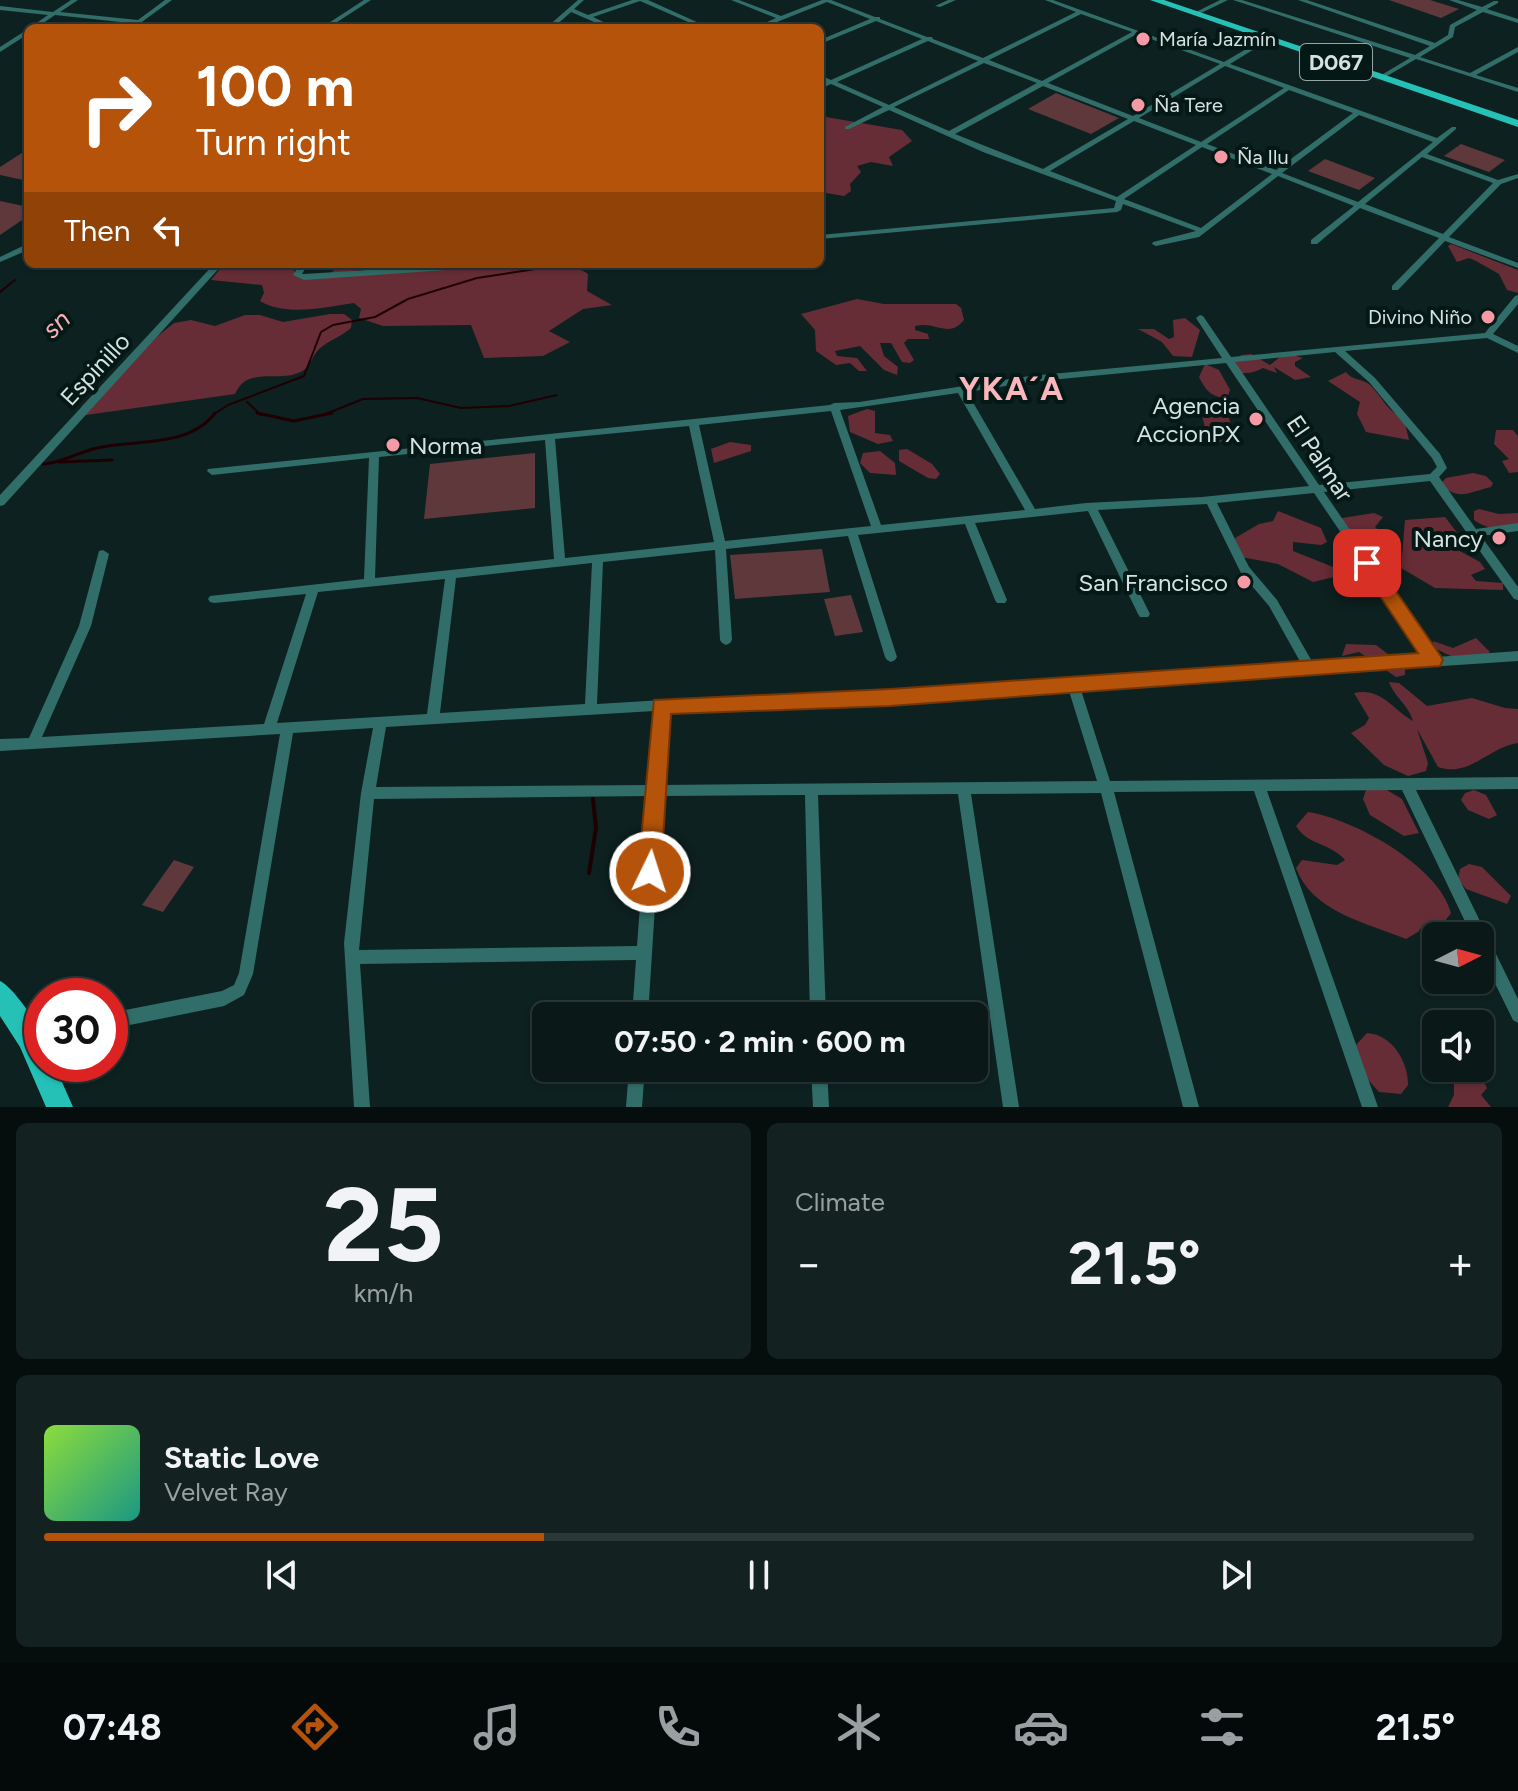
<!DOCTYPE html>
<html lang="en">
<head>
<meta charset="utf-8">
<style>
  body { margin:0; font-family:Figtree,sans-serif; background:#132221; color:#f1f3f6; height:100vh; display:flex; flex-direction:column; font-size:30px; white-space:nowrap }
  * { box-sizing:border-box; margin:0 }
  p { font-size:26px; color:#99a0a2 }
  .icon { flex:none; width:44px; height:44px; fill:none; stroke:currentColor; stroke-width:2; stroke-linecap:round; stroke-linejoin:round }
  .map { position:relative; height:1107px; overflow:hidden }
  .sheet { display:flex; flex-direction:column; gap:16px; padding:16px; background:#060e0d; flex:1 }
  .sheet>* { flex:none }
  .hud { position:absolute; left:24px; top:24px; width:800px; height:244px; border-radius:12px; box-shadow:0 2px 6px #0004,0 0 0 2px #2a3837; background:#b45309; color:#fff; overflow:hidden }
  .needle { width:52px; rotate:84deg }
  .controls { position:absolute; left:1422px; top:922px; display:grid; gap:16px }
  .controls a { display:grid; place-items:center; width:72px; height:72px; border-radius:12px; background:#0a1918; box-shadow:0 2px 6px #0004,0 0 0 2px #2a3837; font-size:40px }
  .speed { position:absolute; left:24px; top:978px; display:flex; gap:16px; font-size:40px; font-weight:700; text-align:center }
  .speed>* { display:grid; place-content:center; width:104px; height:104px; border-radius:50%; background:#0a1918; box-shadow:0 2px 6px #0004,0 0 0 2px #2a3837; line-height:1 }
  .speed .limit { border:12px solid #d22; background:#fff; color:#111 }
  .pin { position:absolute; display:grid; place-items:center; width:68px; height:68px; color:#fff; margin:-34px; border-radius:16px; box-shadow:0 4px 12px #0006 }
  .me { position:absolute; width:88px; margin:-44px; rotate:4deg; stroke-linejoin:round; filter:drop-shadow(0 0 6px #0008) }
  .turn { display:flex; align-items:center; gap:28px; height:168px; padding:0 40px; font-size:36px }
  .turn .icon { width:104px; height:104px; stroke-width:2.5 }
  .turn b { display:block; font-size:56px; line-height:68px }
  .then { display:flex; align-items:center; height:76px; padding:0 40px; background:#0003; gap:16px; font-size:30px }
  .big { font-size:60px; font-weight:700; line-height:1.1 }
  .sheet .card { flex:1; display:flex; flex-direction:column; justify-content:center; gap:12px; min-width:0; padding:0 28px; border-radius:12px; background:#132221 }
  .sheet .dial { align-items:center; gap:0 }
  .dial b { font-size:104px; line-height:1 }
  .song { display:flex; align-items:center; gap:24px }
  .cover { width:96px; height:96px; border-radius:12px; background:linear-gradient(135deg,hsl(90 70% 55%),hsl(170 70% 35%)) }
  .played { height:8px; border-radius:4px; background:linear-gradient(90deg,#b45309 35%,#2a3837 35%) }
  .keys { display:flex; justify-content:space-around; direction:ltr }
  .heat { display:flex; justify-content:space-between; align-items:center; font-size:44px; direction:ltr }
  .sheet .tiles { flex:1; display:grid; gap:16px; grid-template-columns:1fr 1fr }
  .card:last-child { grid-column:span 2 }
  .trip { position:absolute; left:532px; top:1002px; width:456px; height:80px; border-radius:12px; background:#0a1918; box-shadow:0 2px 6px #0004,0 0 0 2px #2a3837; font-weight:700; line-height:80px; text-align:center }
  .menu { display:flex; height:128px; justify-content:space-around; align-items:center; background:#040a0a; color:#99a0a2 }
  .menu .icon { width:56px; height:56px }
  .menu .on { color:#b45309 }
  .menu b { font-size:36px; color:#f1f3f6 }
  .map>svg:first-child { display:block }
  .green { fill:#5f383c }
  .forest { fill:#672d36 }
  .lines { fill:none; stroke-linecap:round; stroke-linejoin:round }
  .stream-far2 { stroke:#1e0003; stroke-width:2 }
  .stream-far1 { stroke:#1e0003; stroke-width:3 }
  .stream { stroke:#1e0003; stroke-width:4 }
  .street { fill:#316e69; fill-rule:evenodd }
  .primary { fill:#25c1b6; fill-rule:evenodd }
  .route { fill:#b45309; stroke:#753606; stroke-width:2 }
  .poi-dot { fill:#f49aa4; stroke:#041816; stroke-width:3 }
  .labels { text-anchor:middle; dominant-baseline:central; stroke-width:8; stroke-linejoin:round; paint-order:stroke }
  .far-poi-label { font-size:20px; fill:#d6e2e1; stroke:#041816; text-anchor:start }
  .shield { fill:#041816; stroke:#97a5a4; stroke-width:2 }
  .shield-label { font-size:22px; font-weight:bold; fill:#d6e2e1 }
  .street-label { font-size:24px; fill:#d6e2e1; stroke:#041816 }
  .poi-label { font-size:24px; fill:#d6e2e1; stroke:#041816; text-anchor:end }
  .water-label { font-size:26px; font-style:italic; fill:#fbafb6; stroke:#041816 }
  .district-label { font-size:32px; font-weight:bold; letter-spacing:2px; fill:#fab6bc; stroke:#041816 }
</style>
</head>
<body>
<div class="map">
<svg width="1518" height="1107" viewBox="0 0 1518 1107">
  <rect width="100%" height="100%" fill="#0d2120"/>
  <g class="green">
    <path d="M1389,0H1430L1459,9L1441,18Z"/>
    <path d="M1056,93L1119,118L1091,134L1028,109Z"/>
    <path d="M1461,144L1505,160L1489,172L1444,156Z"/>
    <path d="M28,149V181L0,175V167Z"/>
    <path d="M1325,159L1375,178L1359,190L1308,171Z"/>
    <path d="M0,201L28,207V216L0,235Z"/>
    <path d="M535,453V508L424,519L430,464Z"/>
    <path d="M822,549L830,592L735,599L730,555Z"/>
    <path d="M851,595L863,632L835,636L824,599Z"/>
    <path d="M174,860L194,867L163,912L142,905Z"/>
  </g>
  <g class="forest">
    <path d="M820,116L902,130L912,141L889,157L893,166L871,162L857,166L861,172L850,184L851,191L844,196L820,192Z"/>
    <path d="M1451,244L1518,270V293L1507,290L1499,274L1476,261L1469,258L1457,262L1448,246Z"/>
    <path d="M224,264H296L294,271L302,276L329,275L336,268L333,264H347L352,270L363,271L366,264H384L395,271C435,268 560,252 588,274L587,291L612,305L583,309L549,331L570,342L543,356L484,358L471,325L383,326L359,318L361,309L354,303C325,307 287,317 260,301L264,293L262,285L211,280Z"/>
    <path d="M857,299L884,304H956L961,308L964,320C949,339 936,321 915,326V330L928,334L929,339H908L904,343L914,360L910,363L902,362L891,343H880L884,356L898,367L897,375L884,370L860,346L835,351L837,356L857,358L867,371H859L850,363L836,365L816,351L815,330L801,314Z"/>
    <path d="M330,314H344L352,320L351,328C341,337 329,340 319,349C313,355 310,365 304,370C282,385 248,364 235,394L86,415L81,407L119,367L174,323L191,320L215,326L245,315H260L283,322Z"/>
    <path d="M1185,318L1200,330L1192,357L1173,356L1162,342L1138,329H1154L1169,339L1174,337L1173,320Z"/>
    <path d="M1285,353L1303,358L1295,362V366L1311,377L1295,380L1274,367L1277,373L1263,368C1252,374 1238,376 1229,366L1241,355L1251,354L1270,365Z"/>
    <path d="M1205,364L1219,370L1230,390L1227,398C1211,397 1206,391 1199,377Z"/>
    <path d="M1346,372C1352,381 1362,378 1370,385C1383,398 1386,410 1404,419L1409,440L1366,432L1357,414L1360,402L1328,381Z"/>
    <path d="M1204,404L1226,410L1235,436L1217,443L1207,436L1200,407Z"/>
    <path d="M867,409L875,411V433L890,435L893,441L878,444L850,432L848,416Z"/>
    <path d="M1496,430H1513L1518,436V472L1509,473L1502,461L1509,459L1494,444Z"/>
    <path d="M730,442L751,445V451L714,463L711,449Z"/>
    <path d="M907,449L932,464L940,474L936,479L928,478L899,461V450Z"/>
    <path d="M880,451L895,463L896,475L870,473L860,463L863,453Z"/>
    <path d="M1473,473L1486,476L1493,483L1491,487C1470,492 1456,502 1441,483L1446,478Z"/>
    <path d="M1479,509L1499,514L1518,513V527C1505,534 1485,528 1474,520V511Z"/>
    <path d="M1278,511L1321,528L1327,542L1321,545L1293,542V551L1338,569V576L1313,582L1278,564L1241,557L1235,538L1259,524L1273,521Z"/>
    <path d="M1374,513L1383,517L1375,527L1391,542L1369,547L1350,544L1342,518Z"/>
    <path d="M1445,517L1462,539L1454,548L1480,562L1485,569L1471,575L1476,581L1503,583V590L1435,588L1401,568L1405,520Z"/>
    <path d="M1476,638L1490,652L1484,656L1455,658L1434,648L1433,641L1453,648Z"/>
    <path d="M1346,644L1376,645L1405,667V675L1396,677L1359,652L1342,656Z"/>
    <path d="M1389,682L1399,683L1427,706L1472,698L1505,708L1518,709V743C1489,747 1469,778 1438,767L1417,729L1428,763L1426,771L1408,776L1384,765L1351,733L1365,725L1369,718L1354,693C1381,687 1391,708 1413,721C1408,704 1395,698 1389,682Z"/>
    <path d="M1380,786L1402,799L1419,833L1404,836L1370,815L1363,799L1366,790Z"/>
    <path d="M1474,790L1486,795L1497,815L1489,819L1468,810L1461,800L1465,793Z"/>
    <path d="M1308,812C1354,819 1439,866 1451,913L1445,921L1424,924L1418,932L1406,939C1367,923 1312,912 1296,868L1302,860L1337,865L1345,860C1331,843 1307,845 1296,826Z"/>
    <path d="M1469,864L1482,867L1511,896L1507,904L1466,889L1458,879L1460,869Z"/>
    <path d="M1367,1033C1393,1035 1408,1062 1408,1085L1401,1094L1379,1092L1363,1074L1356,1045Z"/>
    <path d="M1454,1068H1477L1487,1088L1481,1095L1491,1107H1448L1454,1095Z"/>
  </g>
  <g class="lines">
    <g class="stream-far2">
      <path d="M0,292L15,280"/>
      <path d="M247,402L261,415"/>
      <path d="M213,415L228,405L304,376L321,332L333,325L375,317L408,299L477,278L548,267"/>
      <path d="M323,415L363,399L417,398L461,408L509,406L557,395"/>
    </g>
    <g class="stream-far1">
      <path d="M257,413L294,421L332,413"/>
      <path d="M59,462L112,460"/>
      <path d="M43,464C63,463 78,452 97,448C135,439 189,448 215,413"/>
    </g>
    <path class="stream" d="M589,873L596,828L593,799"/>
    <g class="street">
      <path d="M71,0H78L60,12L138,20L165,0H172L139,24L55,15L36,28H29L48,15L0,10V6L53,12Z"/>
      <path d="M364,0H371L328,28H321Z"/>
      <path d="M578,0H584L574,9L588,15L632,0H648L710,28H702L640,1L593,17L616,28H608L571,12L553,28H546Z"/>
      <path d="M731,0H739L781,16L822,0H831L875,17H880V19L927,37H932L933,39L983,58L1076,12L1045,0H1053L1224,62L1265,38H1269V40L1230,64L1437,138L1452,127H1456V129L1427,154L1498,180L1518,174V178L1501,184L1449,237L1518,263V268L1445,241L1398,290H1392V286L1439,238L1360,208L1317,244H1311V240L1354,206L1278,176L1199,237L1156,246L1152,244L1153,242L1196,231L1123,204L1121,210L1117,212L820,239V235L1114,208L1116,201L983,152L889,110L849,129H845V127L883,107L831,84L820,89V85L826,82L820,79V75L831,80L922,39L876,21L820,44V40L870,19L827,2L762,28H754L776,18ZM1081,14L1132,32L1042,81L989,60ZM1137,34L1220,64L1133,116L1048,83ZM928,41L978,61L889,105L837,82ZM984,63L1037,83L949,131L894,107ZM1225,66L1284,88L1201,142L1139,118ZM1043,86L1128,119L1043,169L955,134ZM1289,90L1353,113L1276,170L1207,144ZM1359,115L1433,142L1358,202L1282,173ZM1134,121L1196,145L1117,197L1050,171ZM1202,147L1272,174L1201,228L1124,199ZM1422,157L1493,183L1443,234L1365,204Z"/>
      <path d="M948,0H956L940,7L935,6Z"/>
      <path d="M1220,0H1228L1197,15L1192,14Z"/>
      <path d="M1233,0H1242L1415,55L1430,46L1298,0H1307L1435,43L1448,35L1450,25L1477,10L1449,0H1458L1482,7L1494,1H1498V3L1487,9L1518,19V23L1483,12L1455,27L1453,37L1420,57L1470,73L1518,47V52L1476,75L1518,88V92L1416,59L1382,79H1378V77L1410,58Z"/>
      <path d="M28,29V34L0,52V47Z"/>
      <path d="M25,245H28V250L0,262V257Z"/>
      <path d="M214,264H223L4,505L0,506V495Z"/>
      <path d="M300,264H308L302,274H304L465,264H507L503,266L304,280L293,275Z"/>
      <path d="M1518,295V304L1493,334L1518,346V353L1487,338L1345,351L1375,378L1440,454L1447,468L1439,477L1476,529L1518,523V531L1481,536L1518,587V600L1514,599L1430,481L1324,492L1437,657L1518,651V661L1081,690L1110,781L1518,777V789L1416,790L1518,999V1023L1513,1020L1480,953V936H1472L1402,790L1267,791L1378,1107H1362L1254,791L1114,792L1199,1107H1183L1101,793L971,794L1019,1107H1003L958,794L818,795L826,1016H810L805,795L662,796L648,1016H632L636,960L360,964L370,1107H354L344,943L361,793L373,728L293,733L253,974L244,995L224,1006L110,1029V1013L222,991L234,985L239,973L280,734L0,751V739L29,738L79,626L99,551L103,550L109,554L91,626L42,737L264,724L306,594L214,603L210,602L208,599L210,596L364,579L369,458L212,475L207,471L208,469L830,405L834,403L859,402L1030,376L1222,358L1196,318L1200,315L1203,316L1231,357L1485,333L1515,296ZM1335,352L1369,382L1432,458L1437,467L1430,474L1319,485L1235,362ZM1226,363L1309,486L1202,497L1086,503L1035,509L967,392L1030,382ZM958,393L1025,510L881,525L840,410ZM831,411L871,526L725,541L699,425ZM689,426L714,542L565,558L555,439ZM545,440L554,559L375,578L379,457ZM1314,493L1425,657L1314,665L1277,600L1249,567L1217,503ZM1207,504L1241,573L1269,606L1302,665L890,693L730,696L597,704L603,562L715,550L720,640L722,643L726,645L730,643L732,640L726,549L848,536L885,657L887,660L891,662L895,660L897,657L858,535L965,524L995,600L997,603H1005L1007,600L975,523L1088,511L1138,614L1140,617H1148L1150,614L1098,510ZM592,563L585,704L440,713L456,578ZM445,579L427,714L277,723L318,592ZM1069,691L1097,781L662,785L667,710L730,706L890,703ZM654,711L649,785L376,787L386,727ZM648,796L637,946L359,950L374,799Z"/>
      <path d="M629,1068H645L642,1107H626Z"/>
      <path d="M811,1068H827L829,1107H813Z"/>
    </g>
    <g class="primary">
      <path d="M1150,0H1164L1518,120V127Z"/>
      <path d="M0,981C12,986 39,1024 42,1038C44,1046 42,1056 42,1064H54L73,1107H46L20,1047L0,1016Z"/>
    </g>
  </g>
  <path class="route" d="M1367,556L1373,558L1440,655L1443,660L1440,666L890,706L671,714L661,872L658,879L650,883L642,879L638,872L654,700L890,689L1418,653L1358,563Z"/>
  <g class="poi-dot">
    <circle cx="1143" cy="39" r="8"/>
    <circle cx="1138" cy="105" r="8"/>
    <circle cx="1221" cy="157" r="8"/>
    <circle cx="1488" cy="317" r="8"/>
    <circle cx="1256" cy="419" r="8"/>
    <circle cx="393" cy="445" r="8"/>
    <circle cx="1499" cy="538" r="8"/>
    <circle cx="1244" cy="582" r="8"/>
  </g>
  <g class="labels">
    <g class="far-poi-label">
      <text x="1159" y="39">María Jazmín</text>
      <text x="1154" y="105">Ña Tere</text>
      <text x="1237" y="157">Ña Ilu</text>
      <text x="1472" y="317" text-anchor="end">Divino Niño</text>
    </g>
    <rect class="shield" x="1300" y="44" width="72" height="36" rx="6"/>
    <g class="shield-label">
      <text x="1336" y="62">D067</text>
    </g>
    <g class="street-label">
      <text transform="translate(95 369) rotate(-47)">Espinillo</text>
      <text transform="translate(1320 458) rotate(56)">El Palmar</text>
    </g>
    <g class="poi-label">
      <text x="1240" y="405">Agencia<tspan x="1240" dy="28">AccionPX</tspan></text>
      <text x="409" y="445" text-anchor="start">Norma</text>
      <text x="1483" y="538">Nancy</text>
      <text x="1228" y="582">San Francisco</text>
    </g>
    <g class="water-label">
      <text transform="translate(56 324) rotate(-43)">sn</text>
    </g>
    <g class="district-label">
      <text x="1012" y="389">YKA´A</text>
    </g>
  </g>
</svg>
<div class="controls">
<a><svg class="needle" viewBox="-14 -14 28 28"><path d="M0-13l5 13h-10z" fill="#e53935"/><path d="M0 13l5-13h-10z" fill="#99a0a2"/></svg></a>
<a><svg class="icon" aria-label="sound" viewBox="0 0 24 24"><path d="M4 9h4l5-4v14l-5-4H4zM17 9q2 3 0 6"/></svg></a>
</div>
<div class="speed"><div class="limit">30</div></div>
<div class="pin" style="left:1367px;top:563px;background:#d93025"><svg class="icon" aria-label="arrive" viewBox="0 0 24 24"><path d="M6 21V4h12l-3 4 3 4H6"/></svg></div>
<svg class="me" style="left:650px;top:872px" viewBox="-20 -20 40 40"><circle r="17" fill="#b45309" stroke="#fff" stroke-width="3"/><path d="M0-11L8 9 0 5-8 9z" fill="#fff"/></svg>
<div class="trip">07:50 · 2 min · 600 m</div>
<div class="hud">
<div class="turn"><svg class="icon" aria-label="right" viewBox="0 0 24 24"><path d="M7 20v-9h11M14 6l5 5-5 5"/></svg><div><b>100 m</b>Turn right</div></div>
<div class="then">Then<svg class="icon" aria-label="left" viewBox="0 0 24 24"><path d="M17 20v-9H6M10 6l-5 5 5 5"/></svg></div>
</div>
</div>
<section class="sheet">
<div class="tiles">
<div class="card dial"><b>25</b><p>km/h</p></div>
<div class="card"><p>Climate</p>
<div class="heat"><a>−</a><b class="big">21.5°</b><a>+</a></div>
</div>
<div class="card">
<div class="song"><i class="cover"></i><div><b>Static Love</b><p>Velvet Ray</p></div></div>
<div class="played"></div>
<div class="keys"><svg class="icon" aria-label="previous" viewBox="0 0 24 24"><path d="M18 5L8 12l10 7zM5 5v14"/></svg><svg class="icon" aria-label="pause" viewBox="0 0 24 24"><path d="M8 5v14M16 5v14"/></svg><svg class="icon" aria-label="next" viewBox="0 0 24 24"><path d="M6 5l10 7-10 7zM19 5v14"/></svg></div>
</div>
</div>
</section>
<nav class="menu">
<b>07:48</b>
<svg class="icon on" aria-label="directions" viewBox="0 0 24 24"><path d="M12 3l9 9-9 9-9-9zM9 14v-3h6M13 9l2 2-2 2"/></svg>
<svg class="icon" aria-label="music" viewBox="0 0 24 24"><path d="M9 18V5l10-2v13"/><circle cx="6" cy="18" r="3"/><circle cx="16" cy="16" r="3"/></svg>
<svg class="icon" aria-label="phone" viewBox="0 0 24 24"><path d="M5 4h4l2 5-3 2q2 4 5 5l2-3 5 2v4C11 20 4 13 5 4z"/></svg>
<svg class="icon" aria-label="climate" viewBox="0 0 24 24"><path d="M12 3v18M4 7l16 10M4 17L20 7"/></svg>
<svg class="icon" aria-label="car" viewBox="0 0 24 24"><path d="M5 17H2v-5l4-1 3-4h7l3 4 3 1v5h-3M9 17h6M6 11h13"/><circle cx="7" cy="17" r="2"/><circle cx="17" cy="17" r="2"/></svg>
<svg class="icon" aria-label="filters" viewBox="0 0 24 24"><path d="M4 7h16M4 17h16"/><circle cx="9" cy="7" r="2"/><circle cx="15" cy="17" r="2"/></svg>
<b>21.5°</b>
</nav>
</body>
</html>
